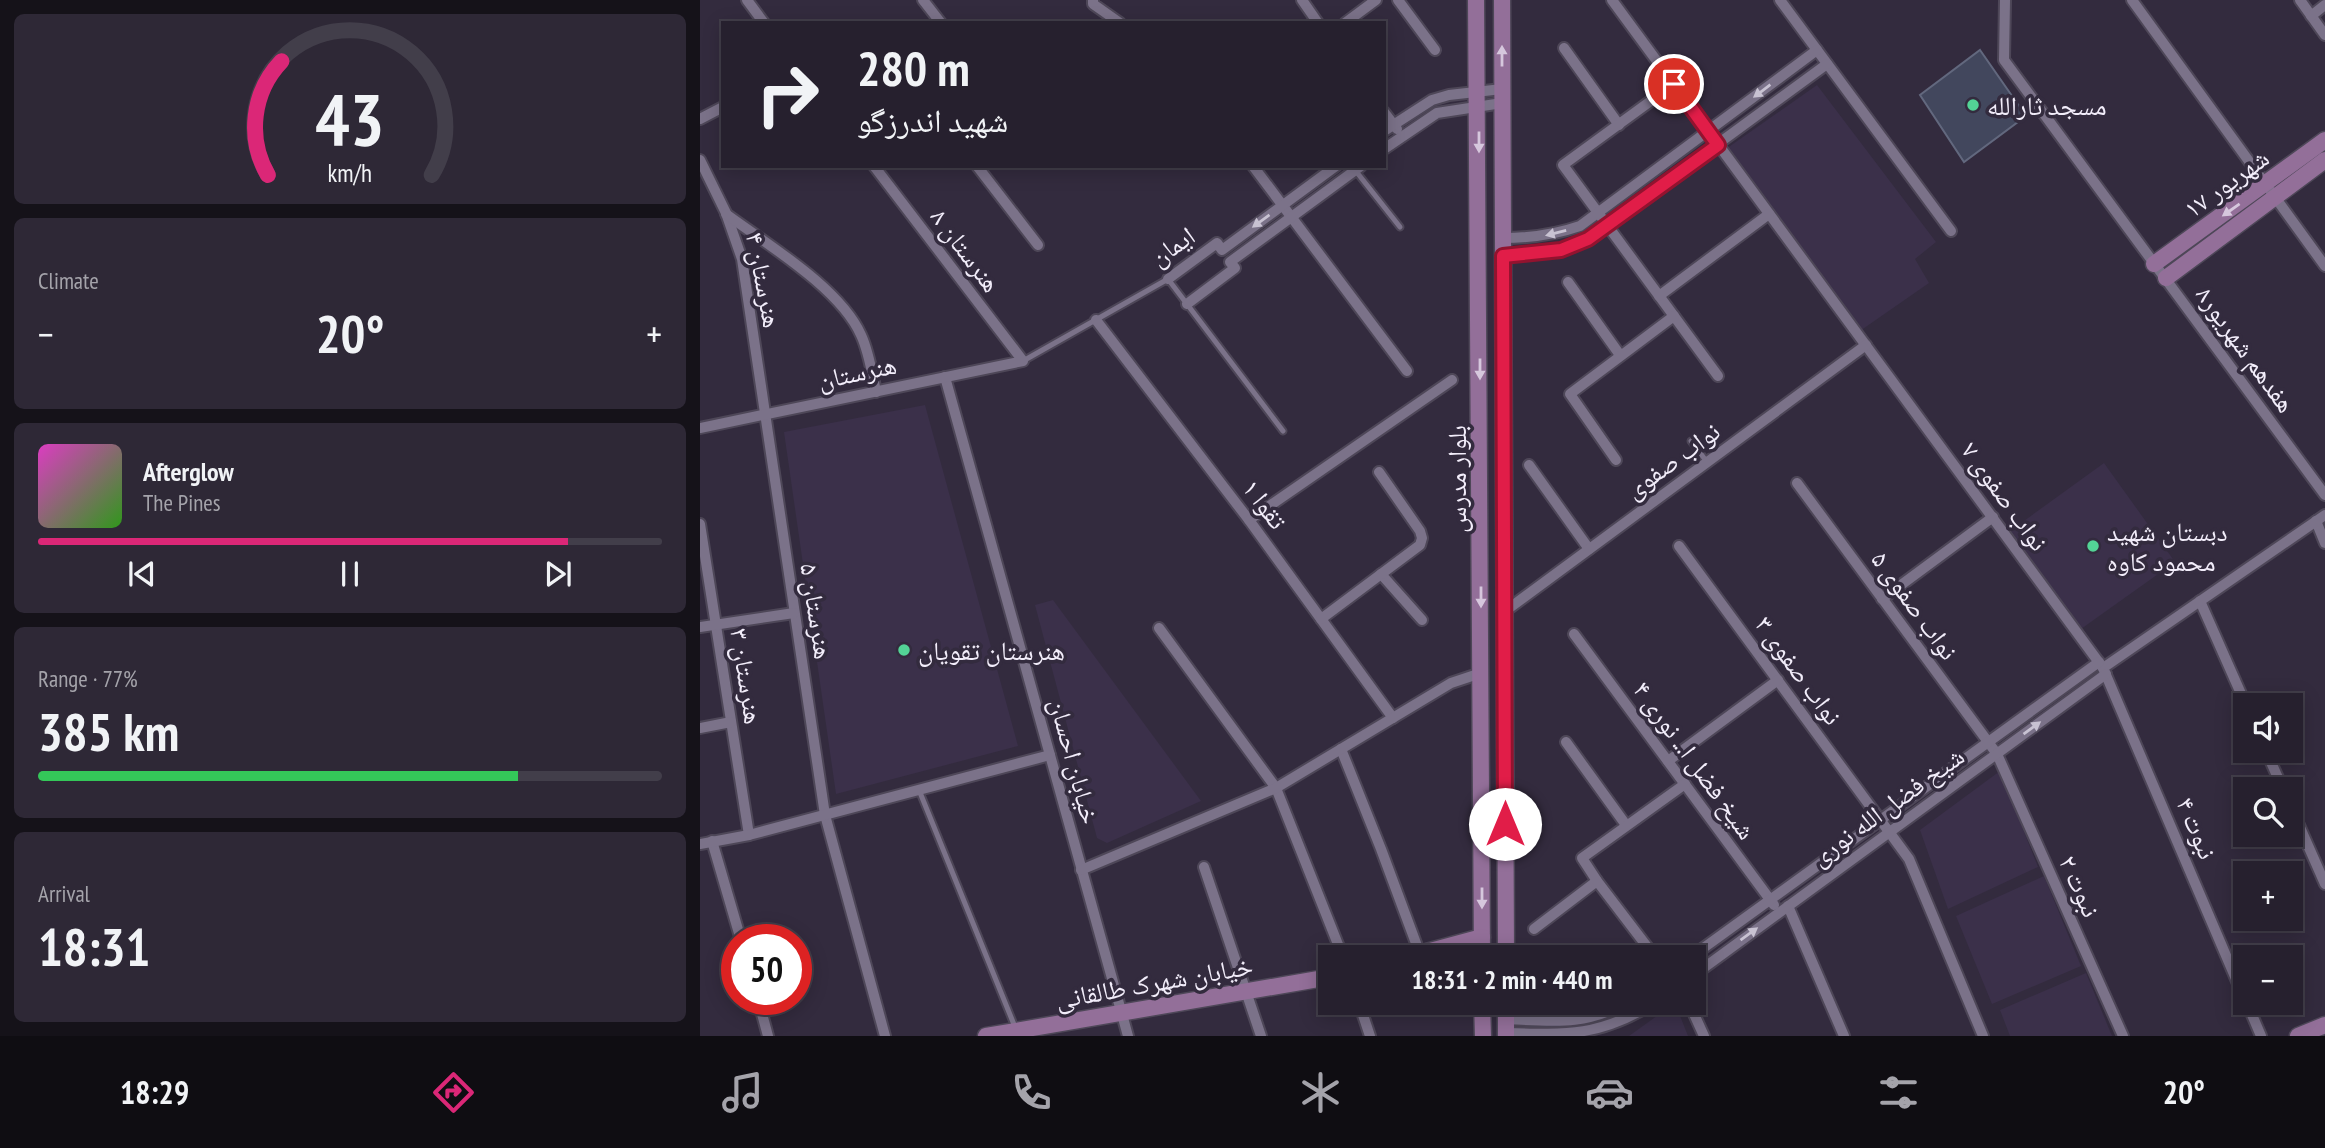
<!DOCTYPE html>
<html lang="en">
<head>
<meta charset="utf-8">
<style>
  body { margin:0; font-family:"PT Sans Narrow","Noto Naskh Arabic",sans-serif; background:#2e2836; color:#f1f3f6; height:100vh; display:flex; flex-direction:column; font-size:26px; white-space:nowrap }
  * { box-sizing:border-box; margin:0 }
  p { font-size:23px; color:#a4a3aa }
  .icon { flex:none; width:38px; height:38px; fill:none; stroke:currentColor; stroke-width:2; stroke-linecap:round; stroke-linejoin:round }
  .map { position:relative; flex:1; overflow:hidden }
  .panel { display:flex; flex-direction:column; gap:14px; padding:14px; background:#151219; width:700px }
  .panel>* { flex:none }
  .guide { position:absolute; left:21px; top:21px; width:665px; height:147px; border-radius:0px; box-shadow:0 4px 18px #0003,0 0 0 2px #423e4a; background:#26202e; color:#f1f3f6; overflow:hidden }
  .buttons { position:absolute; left:1533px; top:693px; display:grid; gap:14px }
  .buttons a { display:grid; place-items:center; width:70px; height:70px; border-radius:0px; background:#26202e; box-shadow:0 4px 18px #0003,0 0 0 2px #423e4a; font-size:35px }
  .speed { position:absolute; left:21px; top:924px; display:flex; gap:14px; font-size:35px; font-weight:700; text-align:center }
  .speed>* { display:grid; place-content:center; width:91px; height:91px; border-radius:50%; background:#26202e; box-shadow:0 4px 18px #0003,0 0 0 2px #423e4a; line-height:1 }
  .speed .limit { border:10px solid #d22; background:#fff; color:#111 }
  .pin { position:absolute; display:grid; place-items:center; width:60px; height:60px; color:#fff; margin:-30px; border:4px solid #fff; border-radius:50%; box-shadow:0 2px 7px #0007 }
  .me { position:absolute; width:77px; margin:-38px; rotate:0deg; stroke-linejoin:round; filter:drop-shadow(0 0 5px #0008) }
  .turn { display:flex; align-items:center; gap:24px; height:147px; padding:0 21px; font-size:32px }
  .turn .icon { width:91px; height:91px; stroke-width:2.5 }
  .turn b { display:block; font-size:49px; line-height:60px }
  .big { font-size:52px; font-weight:700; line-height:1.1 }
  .panel .card { flex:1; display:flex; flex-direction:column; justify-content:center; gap:10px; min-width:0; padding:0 24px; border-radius:10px; background:#2e2836 }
  .panel .dial { align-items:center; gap:0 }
  .dial svg { height:182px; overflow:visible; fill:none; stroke:#423e4a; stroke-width:7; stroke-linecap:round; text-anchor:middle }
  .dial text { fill:#f1f3f6; stroke:none }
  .song { display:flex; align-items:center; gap:21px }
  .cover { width:84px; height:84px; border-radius:10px; background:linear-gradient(135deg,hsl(310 70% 55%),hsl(110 70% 35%)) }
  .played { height:7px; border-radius:4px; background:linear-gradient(90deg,#db2777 85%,#423e4a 85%) }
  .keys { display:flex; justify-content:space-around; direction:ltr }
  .heat { display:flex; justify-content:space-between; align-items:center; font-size:38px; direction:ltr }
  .charge { height:10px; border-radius:5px; background:linear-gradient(90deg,#34c759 77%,#423e4a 0) }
  .trip { position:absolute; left:618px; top:945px; width:388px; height:70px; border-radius:0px; background:#26202e; box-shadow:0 4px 18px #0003,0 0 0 2px #423e4a; font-weight:700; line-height:70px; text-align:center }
  .dock { display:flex; height:112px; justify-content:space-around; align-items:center; background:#0f0d12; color:#a4a3aa }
  .dock .icon { width:49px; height:49px }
  .dock .selected { color:#db2777 }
  .dock b { font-size:32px; color:#f1f3f6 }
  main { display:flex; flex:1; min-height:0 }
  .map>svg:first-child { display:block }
  .built { fill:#3b304a }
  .building { fill:#42475d; stroke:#62687e; stroke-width:2 }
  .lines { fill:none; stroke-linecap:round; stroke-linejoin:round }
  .lane-casing { stroke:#4e4758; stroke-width:9 }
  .street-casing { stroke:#4e4758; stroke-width:14 }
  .secondary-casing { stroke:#4e4758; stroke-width:19 }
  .lane { stroke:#7b7289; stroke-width:5 }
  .street { stroke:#7b7289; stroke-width:10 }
  .secondary { stroke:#936f99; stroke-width:16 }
  .oneway { fill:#d6c7dd }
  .oneway2 { fill:#c8c2d2 }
  .route-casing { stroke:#92132f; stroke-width:18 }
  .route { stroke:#e11d48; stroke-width:12 }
  .poi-dot { fill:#53d396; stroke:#332b3e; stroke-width:2.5 }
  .labels { text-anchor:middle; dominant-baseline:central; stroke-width:7; stroke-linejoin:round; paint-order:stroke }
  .poi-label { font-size:26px; fill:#f2edfa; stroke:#332b3e; text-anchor:start }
  .street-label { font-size:26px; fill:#f2edfa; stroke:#332b3e }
</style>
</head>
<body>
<main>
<section class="panel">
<div class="card dial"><svg viewBox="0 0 100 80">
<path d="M14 69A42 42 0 1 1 86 69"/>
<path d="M14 69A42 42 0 0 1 20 19" stroke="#db2777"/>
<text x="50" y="56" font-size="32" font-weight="700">43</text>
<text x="50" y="72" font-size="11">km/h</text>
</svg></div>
<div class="card"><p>Climate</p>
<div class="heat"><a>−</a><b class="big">20°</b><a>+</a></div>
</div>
<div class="card">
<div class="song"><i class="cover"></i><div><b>Afterglow</b><p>The Pines</p></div></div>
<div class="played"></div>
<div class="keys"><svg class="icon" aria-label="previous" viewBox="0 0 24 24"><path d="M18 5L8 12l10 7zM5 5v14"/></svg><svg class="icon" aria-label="pause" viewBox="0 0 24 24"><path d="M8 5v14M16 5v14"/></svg><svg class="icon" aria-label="next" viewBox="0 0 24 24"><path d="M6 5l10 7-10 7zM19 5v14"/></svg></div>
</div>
<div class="card"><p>Range · 77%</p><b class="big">385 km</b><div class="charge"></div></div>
<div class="card"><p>Arrival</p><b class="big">18:31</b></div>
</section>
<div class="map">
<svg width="1625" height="1036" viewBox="0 0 1625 1036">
  <rect width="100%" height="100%" fill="#332b3e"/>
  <g class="built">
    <path d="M1117,85L1236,242L1215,259L1229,283L1157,333L1023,151Z"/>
    <path d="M225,405L318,746L136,794L84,432Z"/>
    <path d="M1404,463L1475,562L1381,629L1310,531Z"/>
    <path d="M353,600L501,801L407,843L397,838L335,605Z"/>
    <path d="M1300,771L1338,867L1248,909L1220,830Z"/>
    <path d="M1344,876L1381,966L1292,1004L1256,916Z"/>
    <path d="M1386,973L1412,1036H1310L1300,1010Z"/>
    <path d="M975,1003L988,1036H929Z"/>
  </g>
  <path class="building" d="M1280,50L1326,116L1264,162L1220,95Z"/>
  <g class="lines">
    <g class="lane-casing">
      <g id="lane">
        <path d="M655,170L700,227"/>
        <path d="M323,361L468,279L583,431"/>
        <path d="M991,441L1007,462"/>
        <path d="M219,790L315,1027"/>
      </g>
    </g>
    <g class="street-casing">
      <g id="street">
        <path d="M47,0L64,23"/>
        <path d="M223,0L241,23"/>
        <path d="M393,0V4L420,23"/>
        <path d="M602,0L618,23"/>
        <path d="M698,0L735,50"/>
        <path d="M912,0L1403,668L1545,1000"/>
        <path d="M1080,0L1251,231"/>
        <path d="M1305,0L1304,60L1625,495"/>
        <path d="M1432,0L1625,266"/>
        <path d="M1600,0L1625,35"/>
        <path d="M1611,16L1625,5"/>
        <path d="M645,23L676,0"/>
        <path d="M864,48L919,125"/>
        <path d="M974,84L863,165L1018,376"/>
        <path d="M684,112L697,129"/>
        <path d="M0,119L23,107"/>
        <path d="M684,131L732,100L749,95L802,89"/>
        <path d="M684,149L737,113L802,103"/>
        <path d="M0,160L26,213L42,259L125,815L185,1036"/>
        <path d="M277,166L338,245"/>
        <path d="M553,166L707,371"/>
        <path d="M26,214C68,245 140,288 161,335C169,352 172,373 176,392"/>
        <path d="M803,238C830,238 854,235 880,226L1117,50"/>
        <path d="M803,256L861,250L888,239L1127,64"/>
        <path d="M468,279L517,243L522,250L636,166"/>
        <path d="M868,282L920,355"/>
        <path d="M959,296L1069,214"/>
        <path d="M487,304L535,268L530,262L661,166"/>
        <path d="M396,320L549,520L693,718"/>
        <path d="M245,377L428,1036"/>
        <path d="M0,428L323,361L174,166"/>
        <path d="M916,460L870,394L974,316"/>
        <path d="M829,465L889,549"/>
        <path d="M1097,483L1297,754L1423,1036"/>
        <path d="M549,520L752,380"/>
        <path d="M1616,521L1625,543"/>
        <path d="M0,524L49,835"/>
        <path d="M979,546L1209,859L1283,1036"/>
        <path d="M681,574L722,620"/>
        <path d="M1182,599L1293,517"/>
        <path d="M1500,601L1546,705"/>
        <path d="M804,612L1166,345"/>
        <path d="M621,619L720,545L722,538L720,531L679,472"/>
        <path d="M0,627L94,613"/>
        <path d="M459,628L576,788L643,957"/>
        <path d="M874,634L1074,905"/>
        <path d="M1403,668L1625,515"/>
        <path d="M0,728L31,722"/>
        <path d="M866,742L926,825"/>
        <path d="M641,749L681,849L720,954"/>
        <path d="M1566,751L1583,789"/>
        <path d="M968,761L1078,680"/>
        <path d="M1591,807L1625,884"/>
        <path d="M12,841L41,940"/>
        <path d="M0,844L49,835L350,755"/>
        <path d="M504,867L561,1036"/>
        <path d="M381,870L576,788L751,683L781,673"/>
        <path d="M1088,906L1144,1036"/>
        <path d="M834,929L897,881"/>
        <path d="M955,957L897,881L882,858L985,784"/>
        <path d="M991,957L1399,662"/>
        <path d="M994,975L1406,674"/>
        <path d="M58,999L68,1036"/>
        <path d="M659,1003L670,1036"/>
        <path d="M989,1003L1004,1036"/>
        <path d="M1547,1003L1561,1036"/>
        <path d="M806,1019C853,1021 884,1026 926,1003"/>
        <path d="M806,1033C868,1035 901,1036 954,1003"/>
      </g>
    </g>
    <g class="secondary-casing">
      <g id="secondary">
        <path d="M776,0L782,957"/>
        <path d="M802,0L806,957"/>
        <path d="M1454,264L1625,140"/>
        <path d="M1466,278L1625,160"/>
        <path d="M708,957L782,937"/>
        <path d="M782,1003L783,1036"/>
        <path d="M806,1003V1036"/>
        <path d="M286,1036L630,977"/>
        <path d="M1598,1036L1625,1025"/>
      </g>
    </g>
    <use href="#lane" class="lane"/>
    <use href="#street" class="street"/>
    <use href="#secondary" class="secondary"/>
  </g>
  <defs><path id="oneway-solid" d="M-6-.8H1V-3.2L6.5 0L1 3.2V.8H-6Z" transform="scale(1.75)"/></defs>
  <g class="oneway">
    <use href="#oneway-solid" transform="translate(802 56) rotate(-90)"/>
    <use href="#oneway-solid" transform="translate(779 142) rotate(90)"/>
    <use href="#oneway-solid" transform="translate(1531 210) rotate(145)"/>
    <use href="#oneway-solid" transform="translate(780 369) rotate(90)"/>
    <use href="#oneway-solid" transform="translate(781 597) rotate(90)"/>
    <use href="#oneway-solid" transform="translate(782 898) rotate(90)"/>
  </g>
  <g class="oneway2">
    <use href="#oneway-solid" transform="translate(1062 91) rotate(143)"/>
    <use href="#oneway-solid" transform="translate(561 221) rotate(144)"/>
    <use href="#oneway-solid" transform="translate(856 233) rotate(166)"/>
    <use href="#oneway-solid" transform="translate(1332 728) rotate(-36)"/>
    <use href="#oneway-solid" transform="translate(1049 934) rotate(-36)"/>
  </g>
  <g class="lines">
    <g class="route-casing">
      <path id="route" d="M805,824L803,256L861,250L888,239L1018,145L974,84"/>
    </g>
    <use href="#route" class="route"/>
  </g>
  <g class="poi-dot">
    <circle cx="1273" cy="105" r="7"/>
    <circle cx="1393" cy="546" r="7"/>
    <circle cx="204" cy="650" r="7"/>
  </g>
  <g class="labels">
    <g class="poi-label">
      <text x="1287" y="105">مسجد ثارالله</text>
      <text x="1407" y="531">دبستان شهید<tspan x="1407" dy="30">محمود کاوه</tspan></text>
      <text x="218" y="650">هنرستان تقویان</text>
    </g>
    <g class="street-label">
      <text transform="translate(1526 183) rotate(-36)">۱۷ شهریور</text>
      <text transform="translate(472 246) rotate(-35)">ایمان</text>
      <text transform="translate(266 250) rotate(53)">هنرستان ۸</text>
      <text transform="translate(64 280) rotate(79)">هنرستان ۴</text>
      <text transform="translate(1546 349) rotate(54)">هفدهم شهریور۸</text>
      <text transform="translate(157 372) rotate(-12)">هنرستان</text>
      <text transform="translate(972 460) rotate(-36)">نواب صفوی</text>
      <text transform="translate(756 479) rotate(-90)">بلوار مدرس</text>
      <text transform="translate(1305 496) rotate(54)">نواب صفوی ۷</text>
      <text transform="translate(565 504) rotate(53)">تقوا ۱</text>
      <text transform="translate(1215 605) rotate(54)">نواب صفوی ۵</text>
      <text transform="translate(117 611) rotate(81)">هنرستان ۵</text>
      <text transform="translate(1099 670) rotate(54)">نواب صفوی ۳</text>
      <text transform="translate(47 676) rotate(81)">هنرستان ۳</text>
      <text transform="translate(995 760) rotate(54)">شیخ فضل ا... نوری ۴</text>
      <text transform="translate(375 761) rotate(75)">خیابان احسان</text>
      <text transform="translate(1187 806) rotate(-36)">شیخ فضل الله نوری</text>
      <text transform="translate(1497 828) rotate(67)">نبوت ۴</text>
      <text transform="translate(1380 886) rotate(66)">نبوت ۲</text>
      <text transform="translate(454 982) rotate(-10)">خیابان شهرک طالقانی</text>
    </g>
  </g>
</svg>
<div class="buttons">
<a><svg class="icon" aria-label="sound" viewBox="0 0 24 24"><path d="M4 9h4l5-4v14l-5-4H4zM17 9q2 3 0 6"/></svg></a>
<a><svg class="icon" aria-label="search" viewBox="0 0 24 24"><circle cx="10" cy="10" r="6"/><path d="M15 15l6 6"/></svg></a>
<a>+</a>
<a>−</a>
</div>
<div class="speed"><div class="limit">50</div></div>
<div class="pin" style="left:974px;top:84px;background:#d93025"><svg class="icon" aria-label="arrive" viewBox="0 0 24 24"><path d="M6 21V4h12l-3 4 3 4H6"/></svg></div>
<svg class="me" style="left:805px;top:824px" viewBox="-20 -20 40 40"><circle r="19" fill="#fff"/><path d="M0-13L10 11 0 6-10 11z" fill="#e11d48"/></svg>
<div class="trip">18:31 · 2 min · 440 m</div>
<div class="guide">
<div class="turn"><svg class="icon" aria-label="right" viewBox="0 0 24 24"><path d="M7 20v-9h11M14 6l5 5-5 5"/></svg><div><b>280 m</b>شهید اندرزگو</div></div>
</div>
</div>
</main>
<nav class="dock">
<b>18:29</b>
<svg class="icon selected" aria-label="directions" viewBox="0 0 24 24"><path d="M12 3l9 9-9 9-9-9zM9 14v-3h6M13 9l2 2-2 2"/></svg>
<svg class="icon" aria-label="music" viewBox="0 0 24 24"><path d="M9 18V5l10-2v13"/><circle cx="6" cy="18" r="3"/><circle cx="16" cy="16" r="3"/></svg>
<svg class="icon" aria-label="phone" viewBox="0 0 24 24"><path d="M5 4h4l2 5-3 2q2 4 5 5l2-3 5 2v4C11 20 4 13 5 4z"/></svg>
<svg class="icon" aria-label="climate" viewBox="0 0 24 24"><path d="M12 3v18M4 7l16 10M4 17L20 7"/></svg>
<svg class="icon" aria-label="car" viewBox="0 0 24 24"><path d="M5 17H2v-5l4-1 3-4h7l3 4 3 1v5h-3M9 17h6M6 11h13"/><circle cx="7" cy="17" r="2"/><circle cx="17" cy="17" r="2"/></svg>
<svg class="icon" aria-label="filters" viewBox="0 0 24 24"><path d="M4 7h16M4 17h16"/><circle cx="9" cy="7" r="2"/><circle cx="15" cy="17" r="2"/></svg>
<b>20°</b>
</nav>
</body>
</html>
